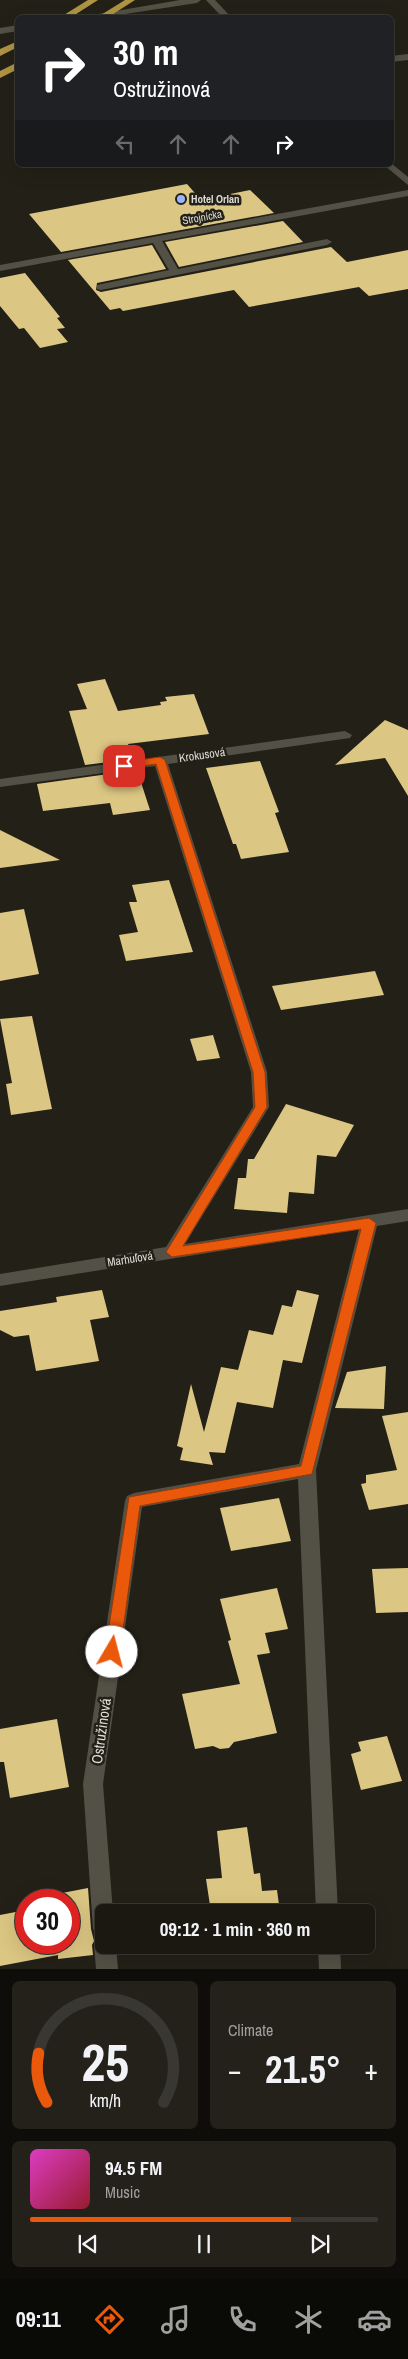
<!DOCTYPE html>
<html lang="en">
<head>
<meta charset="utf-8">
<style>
  body { margin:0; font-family:"Archivo Narrow",sans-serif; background:#23211a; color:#f1f3f6; height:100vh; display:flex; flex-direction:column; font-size:19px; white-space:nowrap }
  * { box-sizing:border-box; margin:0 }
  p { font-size:16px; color:#9fa09f }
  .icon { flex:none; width:28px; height:28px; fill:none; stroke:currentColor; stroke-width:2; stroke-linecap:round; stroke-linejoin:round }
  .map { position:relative; height:1969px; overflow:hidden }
  .details { display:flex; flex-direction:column; gap:12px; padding:12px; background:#0e0d09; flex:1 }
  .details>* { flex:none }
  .hud { position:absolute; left:15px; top:15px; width:379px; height:152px; border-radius:8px; box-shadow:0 5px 20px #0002,0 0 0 1px #383731; background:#202124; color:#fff; overflow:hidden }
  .speed { position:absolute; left:15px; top:1889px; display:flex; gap:10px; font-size:25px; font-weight:700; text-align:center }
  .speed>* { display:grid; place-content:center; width:65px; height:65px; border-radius:50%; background:#1a1811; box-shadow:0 5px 20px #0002,0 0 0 1px #383731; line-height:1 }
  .speed .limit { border:8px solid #d22; background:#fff; color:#111 }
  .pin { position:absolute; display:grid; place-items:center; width:42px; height:42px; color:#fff; margin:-21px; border-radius:10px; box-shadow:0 2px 8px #0006 }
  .me { position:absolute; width:55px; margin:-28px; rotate:8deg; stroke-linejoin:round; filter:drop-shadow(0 0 4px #0008) }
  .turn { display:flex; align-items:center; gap:18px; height:105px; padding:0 15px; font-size:22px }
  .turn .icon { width:65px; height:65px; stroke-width:2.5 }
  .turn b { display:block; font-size:35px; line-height:42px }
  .lanes { display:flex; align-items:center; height:48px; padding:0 15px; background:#0003; justify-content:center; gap:25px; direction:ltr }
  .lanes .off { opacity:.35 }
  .big { font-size:38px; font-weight:700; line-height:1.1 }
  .details .card { flex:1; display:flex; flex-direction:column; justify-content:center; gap:8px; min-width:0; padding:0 18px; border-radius:8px; background:#23211a }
  .details .dial { align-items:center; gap:0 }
  .dial svg { height:130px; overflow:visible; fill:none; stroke:#383731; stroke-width:7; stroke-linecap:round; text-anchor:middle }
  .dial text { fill:#f1f3f6; stroke:none }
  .song { display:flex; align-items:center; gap:15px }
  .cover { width:60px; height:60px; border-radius:8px; background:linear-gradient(135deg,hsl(310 70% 55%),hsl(350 70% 35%)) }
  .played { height:5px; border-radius:2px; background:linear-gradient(90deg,#ea580c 75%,#383731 75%) }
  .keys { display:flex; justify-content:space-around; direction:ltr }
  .heat { display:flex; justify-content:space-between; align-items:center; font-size:28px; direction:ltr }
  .details .tiles { flex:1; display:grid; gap:12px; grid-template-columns:1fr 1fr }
  .card:last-child { grid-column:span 2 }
  .trip { position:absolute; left:95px; top:1904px; width:280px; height:50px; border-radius:8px; background:#1a1811; box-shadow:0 5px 20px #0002,0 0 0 1px #383731; font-weight:700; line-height:50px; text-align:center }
  .dock { display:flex; height:80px; justify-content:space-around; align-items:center; background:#0a0a07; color:#9fa09f }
  .dock .icon { width:35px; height:35px }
  .dock .current { color:#ea580c }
  .dock b { font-size:22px; color:#f1f3f6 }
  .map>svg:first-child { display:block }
  .building { fill:#dcc683 }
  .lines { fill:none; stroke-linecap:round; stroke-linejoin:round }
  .minor { fill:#535046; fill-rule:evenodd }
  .highway { fill:#ae9443; fill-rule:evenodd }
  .route { fill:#ea580c; stroke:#983908 }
  .poi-dot { fill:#9cb4fd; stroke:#232017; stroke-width:2 }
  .labels { text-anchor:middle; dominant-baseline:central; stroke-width:5; stroke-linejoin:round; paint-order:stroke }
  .far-poi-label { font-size:11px; font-weight:bold; fill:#dedcd6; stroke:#232017; text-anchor:start }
  .far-street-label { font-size:11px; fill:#dedcd6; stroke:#232017 }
  .street-label { font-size:12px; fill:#dedcd6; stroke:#232017 }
  .near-street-label { font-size:15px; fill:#dedcd6; stroke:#232017 }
</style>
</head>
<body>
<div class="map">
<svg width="408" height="1969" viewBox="0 0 408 1969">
  <rect width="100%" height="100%" fill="#232017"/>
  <g class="building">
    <path d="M187,184L201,200L250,190L274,213L61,252L29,214Z"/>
    <path d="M283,221L303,242L179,267L165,242Z"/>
    <path d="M152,245L166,269L97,283L96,290L101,292L331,247L347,262L408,250V289L369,296L359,287L249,307L234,290L123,311L120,308L110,310L68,260Z"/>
    <path d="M25,273L60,317L57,318L65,328L57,329L68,342L40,348L24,328L19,329L0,306V278Z"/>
    <path d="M105,679L118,711L161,705L160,702L167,701L165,697L194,694L209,734L128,744L133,759L85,765L69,711L87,709L77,684Z"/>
    <path d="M385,720L408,730V796L385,758L335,765Z"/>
    <path d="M260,761L279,812L275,813L289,852L241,859L236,844H233L206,768Z"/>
    <path d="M137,770L150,810L113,815L110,803L43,811L37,784Z"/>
    <path d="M0,830L60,860L0,868Z"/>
    <path d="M169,880L193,952L126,961L119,935L138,932L129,902H137L132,885Z"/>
    <path d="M24,909L39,974L0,981V913Z"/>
    <path d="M375,971L384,995L281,1010L272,986Z"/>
    <path d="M32,1016L52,1109L11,1115L6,1084L12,1083L0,1019Z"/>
    <path d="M213,1035L220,1058L197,1061L190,1039Z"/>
    <path d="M286,1104L354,1125L336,1157L317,1155L314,1194L289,1192L287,1213L234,1209L238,1178H246L248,1159H254Z"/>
    <path d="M102,1290L109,1317L90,1320L99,1361L36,1371L29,1335L14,1337L0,1330V1311L57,1302L56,1297Z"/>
    <path d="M297,1290L319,1295L302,1363L283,1360L273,1408L237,1402L225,1453L209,1452L213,1465L180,1460L183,1448L177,1446L191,1384L204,1432L221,1367L238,1370L249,1330L273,1335L282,1305L292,1307Z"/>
    <path d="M386,1366L384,1409L335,1408L347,1372Z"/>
    <path d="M408,1412V1504L369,1510L361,1484L366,1483V1475L397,1470L382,1416Z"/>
    <path d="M279,1498L291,1541L231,1551L220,1508Z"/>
    <path d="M408,1568V1612L376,1613L372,1569Z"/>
    <path d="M277,1588L288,1629L265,1633L270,1653L257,1655L277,1733L234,1742L229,1748L220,1749L213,1746L195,1749L182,1694L240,1684L228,1641L231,1640L220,1599Z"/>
    <path d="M57,1719L69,1787L10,1798L4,1762H0V1729Z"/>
    <path d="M387,1736L402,1781L361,1790L351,1754L361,1751L358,1742Z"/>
    <path d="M247,1827L254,1874L260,1873L262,1891L277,1890L280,1912H211L206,1879L222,1878L217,1831Z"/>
    <path d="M88,1888L91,1929L94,1941L92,1945L93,1955L58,1959V1955L0,1966V1915L26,1910V1942H69V1900H57V1894Z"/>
  </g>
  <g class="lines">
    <g class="minor">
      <path d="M180,0H201L197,3L99,18H75Z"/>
      <path d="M206,0H215L232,18H223Z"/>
      <path d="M18,25V31L0,34V28Z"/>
      <path d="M408,54V60L391,62V56Z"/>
      <path d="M391,163L408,177V185L384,165H391Z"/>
      <path d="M408,190V196L162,241L178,269L327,239L332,242L327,245L101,290L97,289V285L169,270L153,243L0,271V265Z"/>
      <path d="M345,731L352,735L350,738L168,764L267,1072L269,1107L185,1244L408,1209V1221L377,1226L316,1470L338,1912H316L298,1479L142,1507L103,1784L113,1912H104V1945H116L118,1969H96L94,1945L99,1937L93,1929L83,1784L125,1501L127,1496L134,1493L299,1464L359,1229L0,1286V1274L166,1247L253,1107L251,1072L155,766L0,787V779Z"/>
      <path d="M318,1945H340L341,1969H319Z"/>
    </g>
    <g class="highway">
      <path d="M88,0H98L70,18H59Z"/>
      <path d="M125,0H135L107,18H96Z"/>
      <path d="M18,41V47L0,56V49Z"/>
      <path d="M18,62V69L0,78V71Z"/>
    </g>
  </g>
  <path class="route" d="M160,757L165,760L265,1072L267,1107L183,1246L369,1218L376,1223L312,1474L140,1506L120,1652L117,1657L112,1659L107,1657L105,1652L129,1497L301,1466L361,1229L172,1257L166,1252L255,1107L253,1072L156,764L124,769L119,766L124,762Z"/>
  <circle class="poi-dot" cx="181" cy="199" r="5"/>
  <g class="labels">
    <g class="far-poi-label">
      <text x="191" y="199">Hotel Orlan</text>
    </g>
    <g class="far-street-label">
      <text transform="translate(202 217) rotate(-10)">Strojnícka</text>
    </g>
    <g class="street-label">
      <text transform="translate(202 755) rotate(-8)">Krokusová</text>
      <text transform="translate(130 1259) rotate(-9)">Marhuľová</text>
    </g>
    <g class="near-street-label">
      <text transform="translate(101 1731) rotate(-82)">Ostružinová</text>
    </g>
  </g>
</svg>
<div class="speed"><div class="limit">30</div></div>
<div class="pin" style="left:124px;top:766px;background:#d93025"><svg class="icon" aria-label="arrive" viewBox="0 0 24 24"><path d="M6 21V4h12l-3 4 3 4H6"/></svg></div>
<svg class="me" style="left:112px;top:1652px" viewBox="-20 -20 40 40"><circle r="19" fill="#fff"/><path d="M0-13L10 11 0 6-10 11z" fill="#ea580c"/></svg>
<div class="trip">09:12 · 1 min · 360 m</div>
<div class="hud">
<div class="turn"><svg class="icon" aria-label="right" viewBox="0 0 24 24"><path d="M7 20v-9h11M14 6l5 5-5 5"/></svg><div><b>30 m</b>Ostružinová</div></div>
<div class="lanes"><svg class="icon off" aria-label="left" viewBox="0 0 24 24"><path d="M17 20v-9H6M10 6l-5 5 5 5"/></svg><svg class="icon off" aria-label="ahead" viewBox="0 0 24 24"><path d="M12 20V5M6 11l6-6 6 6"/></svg><svg class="icon off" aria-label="ahead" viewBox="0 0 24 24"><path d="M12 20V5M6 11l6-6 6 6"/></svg><svg class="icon" aria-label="right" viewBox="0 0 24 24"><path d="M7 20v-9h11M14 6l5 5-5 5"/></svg></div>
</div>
</div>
<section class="details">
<div class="tiles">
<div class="card dial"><svg viewBox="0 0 100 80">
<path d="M14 69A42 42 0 1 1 86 69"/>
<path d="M14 69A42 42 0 0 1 9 39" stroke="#ea580c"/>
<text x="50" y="56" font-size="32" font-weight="700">25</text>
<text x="50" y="72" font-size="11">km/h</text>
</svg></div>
<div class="card"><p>Climate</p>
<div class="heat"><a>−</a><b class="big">21.5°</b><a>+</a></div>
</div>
<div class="card">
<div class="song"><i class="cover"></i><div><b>94.5 FM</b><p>Music</p></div></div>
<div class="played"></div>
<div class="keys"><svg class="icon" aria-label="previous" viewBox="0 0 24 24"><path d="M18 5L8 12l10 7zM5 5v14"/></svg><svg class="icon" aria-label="pause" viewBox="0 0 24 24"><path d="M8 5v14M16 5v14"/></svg><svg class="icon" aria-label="next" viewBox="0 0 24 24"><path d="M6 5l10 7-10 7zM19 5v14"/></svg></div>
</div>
</div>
</section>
<nav class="dock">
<b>09:11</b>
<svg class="icon current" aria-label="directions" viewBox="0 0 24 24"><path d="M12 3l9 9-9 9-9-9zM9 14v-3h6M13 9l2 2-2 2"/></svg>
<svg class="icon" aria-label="music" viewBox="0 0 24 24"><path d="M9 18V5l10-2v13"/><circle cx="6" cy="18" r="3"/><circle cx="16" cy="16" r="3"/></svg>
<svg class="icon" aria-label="phone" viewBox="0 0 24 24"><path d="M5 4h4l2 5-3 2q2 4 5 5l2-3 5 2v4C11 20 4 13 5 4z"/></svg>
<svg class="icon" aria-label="climate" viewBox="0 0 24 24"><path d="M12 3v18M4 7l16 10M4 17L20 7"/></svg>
<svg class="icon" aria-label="car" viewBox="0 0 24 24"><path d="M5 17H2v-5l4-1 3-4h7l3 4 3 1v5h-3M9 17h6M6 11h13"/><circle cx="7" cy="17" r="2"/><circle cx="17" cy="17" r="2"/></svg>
</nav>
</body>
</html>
